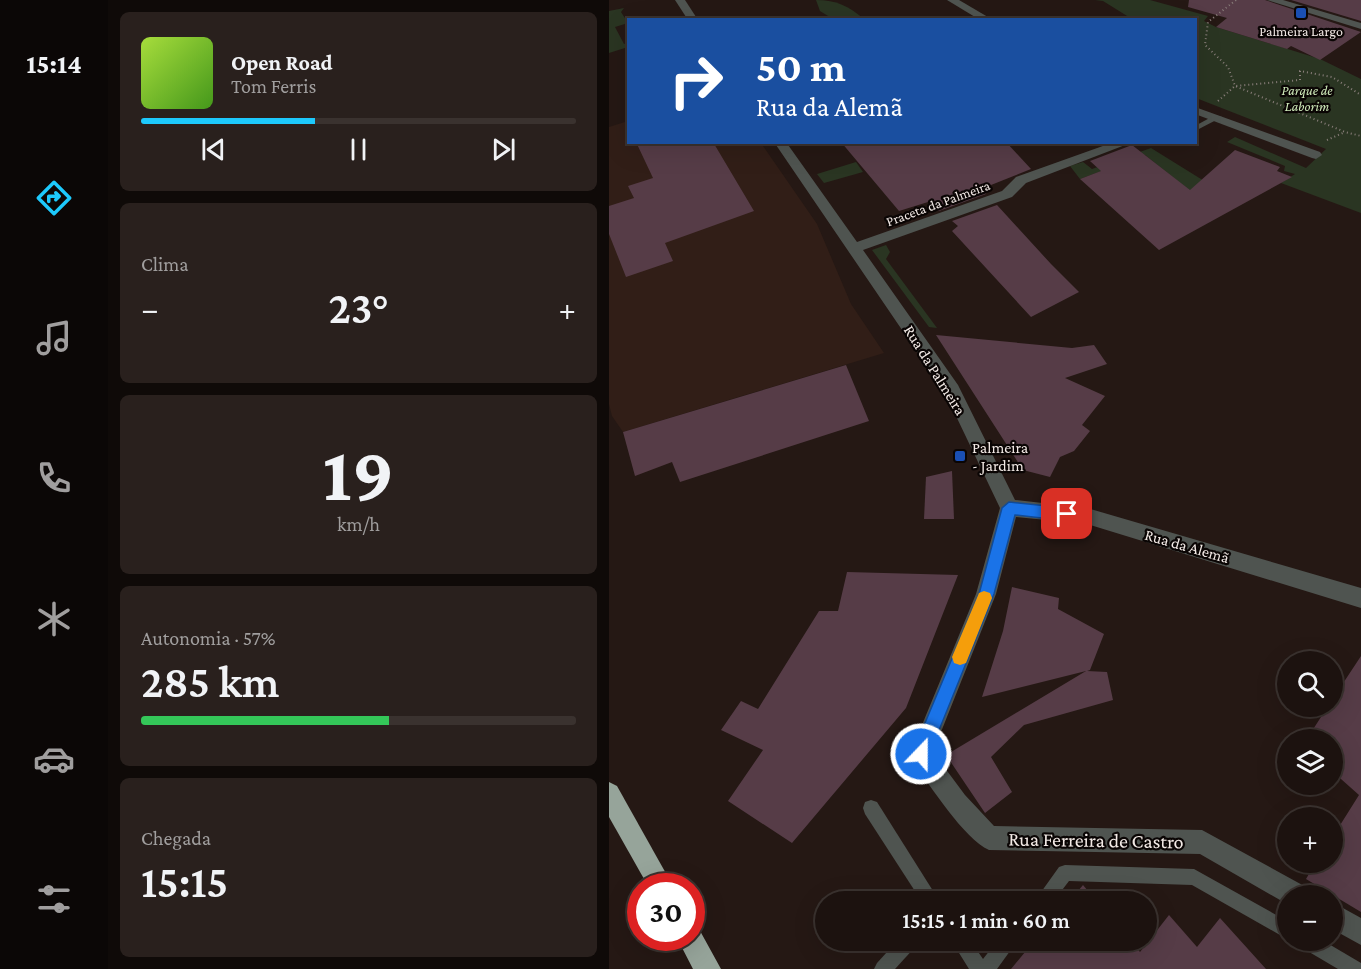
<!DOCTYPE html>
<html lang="pt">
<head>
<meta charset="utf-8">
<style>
  body { margin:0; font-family:"Crimson Pro",serif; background:#29201d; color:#f1f3f6; height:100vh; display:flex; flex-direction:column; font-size:22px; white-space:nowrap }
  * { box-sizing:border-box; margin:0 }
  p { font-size:20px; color:#a09e9e }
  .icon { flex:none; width:33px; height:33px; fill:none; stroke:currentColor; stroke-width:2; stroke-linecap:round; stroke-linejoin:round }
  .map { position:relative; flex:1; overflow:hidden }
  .side { display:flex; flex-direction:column; gap:12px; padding:12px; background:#0f0a08; width:501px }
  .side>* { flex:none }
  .banner { position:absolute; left:18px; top:18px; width:570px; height:126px; border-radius:0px; box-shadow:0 6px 24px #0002,0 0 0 2px #3a322f; background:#1a4fa0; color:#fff; overflow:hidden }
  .tools { position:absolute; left:668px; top:651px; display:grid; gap:12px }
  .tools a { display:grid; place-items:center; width:66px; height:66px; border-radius:50%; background:#1c120f; box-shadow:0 6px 24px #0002,0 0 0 2px #3a322f; font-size:30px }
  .speed { position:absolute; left:18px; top:873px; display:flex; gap:12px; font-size:30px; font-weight:700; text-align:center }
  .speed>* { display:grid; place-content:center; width:78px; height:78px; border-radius:50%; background:#1c120f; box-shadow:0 6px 24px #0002,0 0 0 2px #3a322f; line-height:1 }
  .speed .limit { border:9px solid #d22; background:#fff; color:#111 }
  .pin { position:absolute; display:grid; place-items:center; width:51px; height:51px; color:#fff; margin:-26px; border-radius:12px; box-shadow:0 3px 9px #0006 }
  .me { position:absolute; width:66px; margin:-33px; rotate:22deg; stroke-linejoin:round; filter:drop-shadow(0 0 4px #0008) }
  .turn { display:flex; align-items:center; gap:21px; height:126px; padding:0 30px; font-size:27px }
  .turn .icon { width:78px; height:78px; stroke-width:2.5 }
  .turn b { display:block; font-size:42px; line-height:51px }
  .big { font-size:45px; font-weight:600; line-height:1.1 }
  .side .card { flex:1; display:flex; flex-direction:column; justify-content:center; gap:9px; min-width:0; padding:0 21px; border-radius:9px; background:#29201d }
  .side .dial { align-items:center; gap:0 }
  .dial b { font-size:78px; line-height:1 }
  .song { display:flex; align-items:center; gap:18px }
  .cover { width:72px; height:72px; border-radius:9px; background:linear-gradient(135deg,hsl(80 70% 55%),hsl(100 70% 35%)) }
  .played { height:6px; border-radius:3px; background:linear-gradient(90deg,#1dc9fc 40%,#3a322f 40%) }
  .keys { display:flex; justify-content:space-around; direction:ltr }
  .heat { display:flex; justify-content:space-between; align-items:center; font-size:33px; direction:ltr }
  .charge { height:9px; border-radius:4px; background:linear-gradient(90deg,#34c759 57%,#3a322f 0) }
  .trip { position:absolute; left:206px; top:891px; width:342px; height:60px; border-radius:30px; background:#1c120f; box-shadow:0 6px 24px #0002,0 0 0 2px #3a322f; font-weight:600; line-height:60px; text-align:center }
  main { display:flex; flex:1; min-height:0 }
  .tabs { display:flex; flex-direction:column; width:108px; justify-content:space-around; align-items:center; background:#0b0706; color:#a09e9e }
  .tabs .icon { width:42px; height:42px }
  .tabs .current { color:#1dc9fc }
  .tabs b { font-size:27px; color:#f1f3f6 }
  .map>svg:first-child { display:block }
  .built { fill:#311e17 }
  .green { fill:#2a3522 }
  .building { fill:#563c47 }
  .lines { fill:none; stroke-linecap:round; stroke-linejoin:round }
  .path { stroke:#8a7f7b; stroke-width:2; stroke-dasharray:1 3; stroke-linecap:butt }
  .service { fill:#4f5450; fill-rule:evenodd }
  .minor { fill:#4f5450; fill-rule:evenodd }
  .motorway { fill:#96a49a; fill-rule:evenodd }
  .route { fill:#1a73e8; stroke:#114b97; stroke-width:1.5 }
  .slow { fill:#f59e0b }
  .transit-dot { fill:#1a4fb4; stroke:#0a0504; stroke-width:2 }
  .labels { text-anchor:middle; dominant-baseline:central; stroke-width:4.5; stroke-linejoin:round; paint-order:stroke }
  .far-poi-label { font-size:14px; fill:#f3eae6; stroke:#0a0504 }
  .far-park-label { font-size:14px; font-style:italic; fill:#cee9b9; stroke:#0a0504 }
  .far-street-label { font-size:14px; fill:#f3eae6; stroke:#0a0504 }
  .street-label { font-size:16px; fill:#f3eae6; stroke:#0a0504 }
  .poi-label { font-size:16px; fill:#f3eae6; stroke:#0a0504; text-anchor:start }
  .near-street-label { font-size:20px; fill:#f3eae6; stroke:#0a0504 }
</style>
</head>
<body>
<main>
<nav class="tabs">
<b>15:14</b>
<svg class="icon current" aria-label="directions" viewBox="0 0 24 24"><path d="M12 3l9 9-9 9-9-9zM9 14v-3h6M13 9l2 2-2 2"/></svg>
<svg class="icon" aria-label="music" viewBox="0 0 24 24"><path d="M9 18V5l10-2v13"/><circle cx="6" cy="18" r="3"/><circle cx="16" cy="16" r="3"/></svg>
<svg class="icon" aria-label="phone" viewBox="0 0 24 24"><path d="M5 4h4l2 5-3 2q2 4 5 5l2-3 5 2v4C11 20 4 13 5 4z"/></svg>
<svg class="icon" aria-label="climate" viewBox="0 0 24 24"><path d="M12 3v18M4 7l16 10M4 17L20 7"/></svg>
<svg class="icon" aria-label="car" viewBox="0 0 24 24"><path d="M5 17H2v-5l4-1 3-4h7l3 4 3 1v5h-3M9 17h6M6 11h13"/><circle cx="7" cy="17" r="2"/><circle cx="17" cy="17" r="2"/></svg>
<svg class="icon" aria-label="filters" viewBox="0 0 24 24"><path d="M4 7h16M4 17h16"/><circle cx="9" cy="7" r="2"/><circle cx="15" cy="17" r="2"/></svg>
</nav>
<section class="side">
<div class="card">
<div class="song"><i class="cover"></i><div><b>Open Road</b><p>Tom Ferris</p></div></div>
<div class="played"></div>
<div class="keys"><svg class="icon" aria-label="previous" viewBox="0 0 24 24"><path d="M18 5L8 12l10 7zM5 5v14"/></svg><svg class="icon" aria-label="pause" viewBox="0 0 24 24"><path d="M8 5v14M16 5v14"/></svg><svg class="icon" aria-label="next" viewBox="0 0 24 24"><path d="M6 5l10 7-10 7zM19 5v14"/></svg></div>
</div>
<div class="card"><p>Clima</p>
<div class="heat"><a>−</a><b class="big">23°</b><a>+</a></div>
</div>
<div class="card dial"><b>19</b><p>km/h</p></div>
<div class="card"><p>Autonomia · 57%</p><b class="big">285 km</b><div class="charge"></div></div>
<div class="card"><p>Chegada</p><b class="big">15:15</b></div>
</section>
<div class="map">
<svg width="752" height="969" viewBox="0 0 752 969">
  <rect width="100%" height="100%" fill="#251814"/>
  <path class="built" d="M19,121L20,142L152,143L208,224L242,304L275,353L14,432L3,416L0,404V127Z"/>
  <g class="green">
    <path d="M207,0C228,0 239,6 255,19H224L211,11Z"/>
    <path d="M486,0H541L599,16L595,21L607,27L711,59L752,79V213L672,183L686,174L675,171L676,166L618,142L626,137L697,168L717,149L587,98L586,20L523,19L494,1Z"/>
    <path d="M15,8L12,12L19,23L6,27L15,44L19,43V47L0,53V11Z"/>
    <path d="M542,148L600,184L589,197L536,155L471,179L461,166L474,162L483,169Z"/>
    <path d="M247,162L254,172L215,183L208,174Z"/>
    <path d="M277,245L281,252L277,259L328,328L320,327L263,250Z"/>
  </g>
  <g class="building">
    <path d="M580,0H656L752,32L711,60L682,46L678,49L607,27L618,18L579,7Z"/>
    <path d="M682,0H752V21Z"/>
    <path d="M27,142H104L145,211L56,243L64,261L17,277L0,234V206L25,198L19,186L44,178Z"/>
    <path d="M232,142H397L422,169L372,189L377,194L330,211L319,202L290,211Z"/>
    <path d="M523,145L581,190L626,150L671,167L668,171L683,177L550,250L471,179L492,171L481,161Z"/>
    <path d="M388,205L442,264L470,292L422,317L343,231L349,226L343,221Z"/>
    <path d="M327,335L463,348L485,345L498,364L456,378L496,396L473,425L481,431L465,451L451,457L441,477L414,470Z"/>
    <path d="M237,365L260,421L71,482L63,462L26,476L14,432Z"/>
    <path d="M343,471L345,519H315L317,477Z"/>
    <path d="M238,572L349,575L297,708L183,843L119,801L154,750L112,730L132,701L149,709L210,611H229Z"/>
    <path d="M403,587L450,598L449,609L495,634L481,670L478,671L498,672L504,700L415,725L382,757L403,792L376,813L337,755L477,671L373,697L394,631Z"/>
    <path d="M752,656V912L697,879L707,862H723V838L750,795L723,771V740H711L703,731L719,706H723V700Z"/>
    <path d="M474,885L488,902H460Z"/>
    <path d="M560,915L588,947L611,918L657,969H402L426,940H521L531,952Z"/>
  </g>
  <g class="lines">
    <g class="path">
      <path d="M627,0L599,22L596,45L619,67L626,86L736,132L752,136"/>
      <path d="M609,101L626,86L691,80V71L723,77L752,95"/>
      <path d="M718,140L736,132"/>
    </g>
    <g class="service">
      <path d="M606,115L613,117L586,131V126Z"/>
      <path d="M262,800L268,802L331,902H313L256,814L254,808L256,802Z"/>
      <path d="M456,865L585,869L678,921V939L583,885L460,881L444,902H425L450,867Z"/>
      <path d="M289,940H309L307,946L286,969H265L268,963Z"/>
      <path d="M342,940H361L374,959L389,940H409L388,969H360Z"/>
      <path d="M688,940H713L752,963V969H729L690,946Z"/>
    </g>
    <g class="minor">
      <path d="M66,0H76L89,20H79Z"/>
      <path d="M338,0H350L384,20H371Z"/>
      <path d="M658,0H674L752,23V29Z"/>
      <path d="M586,107L711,152L713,155L707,159L703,158L586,114Z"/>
      <path d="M165,142H177L248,242L393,191L407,177L505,142H524L417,183L403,197L254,250L349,385L406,500L478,508L752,588V608L478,524L407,517L387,594L324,752L356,795L385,826L593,830L697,887L700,896H678V904L591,854L380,850C355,839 321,785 304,762L301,754L367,594L391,508L336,393Z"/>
      <path d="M723,902L752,918V945L723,929Z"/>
    </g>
    <g class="motorway">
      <path d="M0,782L8,786L64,886H39L0,817Z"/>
      <path d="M82,926L90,929L112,969H84L68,938H82Z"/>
    </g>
  </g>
  <path class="route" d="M400,502L458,508L465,514L458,521L406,515L385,594L318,760L312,762L306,760L303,754L370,594L393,508Z"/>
  <path class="slow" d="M375,591L381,593L383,598L357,663L351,665L345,663L343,657L370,593Z"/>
  <g class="transit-dot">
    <rect x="686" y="7" width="12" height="12" rx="3"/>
    <rect x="345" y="450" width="12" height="12" rx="3"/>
  </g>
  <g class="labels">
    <g class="far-poi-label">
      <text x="692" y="31">Palmeira Largo</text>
    </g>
    <g class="far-park-label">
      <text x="698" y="90">Parque de<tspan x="698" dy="16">Laborim</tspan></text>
    </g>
    <g class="far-street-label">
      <text transform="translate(329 203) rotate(-20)">Praceta da Palmeira</text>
    </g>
    <g class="street-label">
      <text transform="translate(326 370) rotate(58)">Rua da Palmeira</text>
      <text transform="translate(578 546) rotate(16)">Rua da Alemã</text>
    </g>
    <g class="poi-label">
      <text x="363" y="447">Palmeira<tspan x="363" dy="18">- Jardim</tspan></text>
    </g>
    <g class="near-street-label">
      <text transform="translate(487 840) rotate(1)">Rua Ferreira de Castro</text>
    </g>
  </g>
</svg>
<div class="tools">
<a><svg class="icon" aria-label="search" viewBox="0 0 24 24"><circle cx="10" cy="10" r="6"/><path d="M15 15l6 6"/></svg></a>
<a><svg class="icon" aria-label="layers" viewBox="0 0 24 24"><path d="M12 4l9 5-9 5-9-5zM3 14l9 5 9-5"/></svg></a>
<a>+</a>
<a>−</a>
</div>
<div class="speed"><div class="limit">30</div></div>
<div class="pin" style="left:458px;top:514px;background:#d93025"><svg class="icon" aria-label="arrive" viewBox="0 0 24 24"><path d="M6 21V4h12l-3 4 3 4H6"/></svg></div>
<svg class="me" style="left:312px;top:754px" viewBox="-20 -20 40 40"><circle r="17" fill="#1a73e8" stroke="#fff" stroke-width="3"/><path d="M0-11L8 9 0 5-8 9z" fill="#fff"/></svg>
<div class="trip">15:15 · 1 min · 60 m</div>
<div class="banner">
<div class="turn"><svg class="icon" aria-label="right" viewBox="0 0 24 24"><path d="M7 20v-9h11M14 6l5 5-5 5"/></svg><div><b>50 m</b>Rua da Alemã</div></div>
</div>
</div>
</main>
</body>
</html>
